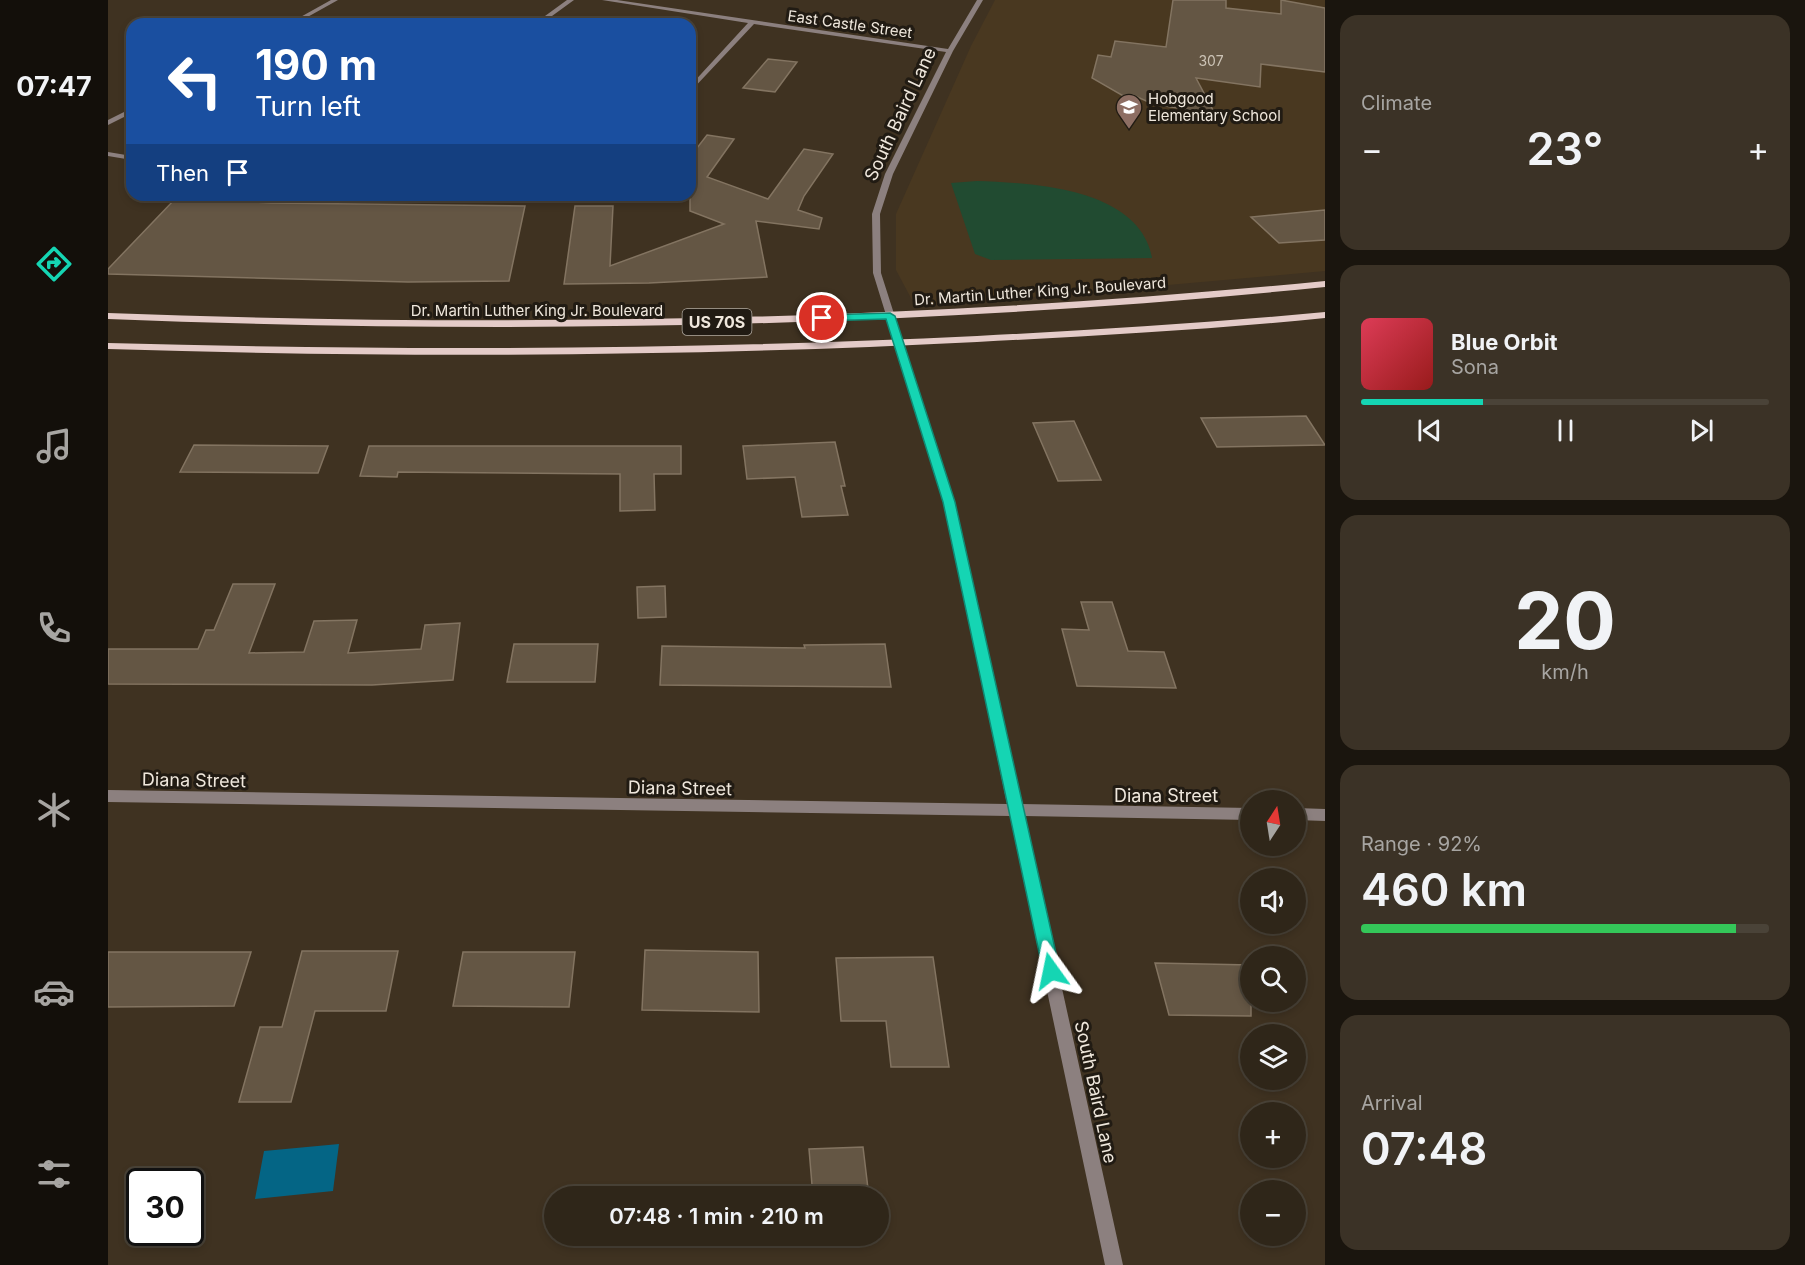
<!DOCTYPE html>
<html lang="en">
<head>
<meta charset="utf-8">
<style>
  body { margin:0; font-family:Inter,sans-serif; background:#3b3226; color:#f1f3f6; height:100vh; display:flex; flex-direction:column; font-size:22px; white-space:nowrap }
  * { box-sizing:border-box; margin:0 }
  p { font-size:20px; color:#a7a5a2 }
  .icon { flex:none; width:33px; height:33px; fill:none; stroke:currentColor; stroke-width:2; stroke-linecap:round; stroke-linejoin:round }
  .map { position:relative; flex:1; overflow:hidden }
  .drawer { display:flex; flex-direction:column; gap:15px; padding:15px; background:#1a150e; width:480px }
  .drawer>* { flex:none }
  .hud { position:absolute; left:18px; top:18px; width:570px; height:183px; border-radius:18px; box-shadow:0 3px 9px #0003,0 0 0 2px #4a4338; background:#1a4fa0; color:#fff; overflow:hidden }
  .needle { width:39px; rotate:12deg }
  .fabs { position:absolute; left:1132px; top:790px; display:grid; gap:12px }
  .fabs a { display:grid; place-items:center; width:66px; height:66px; border-radius:50%; background:#2f2619; box-shadow:0 3px 9px #0003,0 0 0 2px #4a4338; font-size:30px }
  .speed { position:absolute; left:18px; top:1168px; display:flex; gap:12px; font-size:30px; font-weight:700; text-align:center }
  .speed>* { display:grid; place-content:center; width:78px; height:78px; border-radius:50%; background:#2f2619; box-shadow:0 3px 9px #0003,0 0 0 2px #4a4338; line-height:1 }
  .speed .limit { border:3px solid #111; border-radius:9px; background:#fff; color:#111 }
  .pin { position:absolute; display:grid; place-items:center; width:51px; height:51px; color:#fff; margin:-26px; border:3px solid #fff; border-radius:50%; box-shadow:0 2px 6px #0007 }
  .me { position:absolute; width:66px; margin:-33px; rotate:348deg; stroke-linejoin:round; filter:drop-shadow(0 0 4px #0008) }
  .turn { display:flex; align-items:center; gap:21px; height:126px; padding:0 30px; font-size:27px }
  .turn .icon { width:78px; height:78px; stroke-width:2.5 }
  .turn b { display:block; font-size:42px; line-height:51px }
  .then { display:flex; align-items:center; height:57px; padding:0 30px; background:#0003; gap:12px; font-size:22px }
  .big { font-size:45px; font-weight:600; line-height:1.1 }
  .drawer .widget { flex:1; display:flex; flex-direction:column; justify-content:center; gap:9px; min-width:0; padding:0 21px; border-radius:18px; background:#3b3226 }
  .drawer .dial { align-items:center; gap:0 }
  .dial b { font-size:78px; line-height:1 }
  .song { display:flex; align-items:center; gap:18px }
  .cover { width:72px; height:72px; border-radius:9px; background:linear-gradient(135deg,hsl(350 70% 55%),hsl(0 70% 35%)) }
  .played { height:6px; border-radius:3px; background:linear-gradient(90deg,#15d5b3 30%,#4a4338 30%) }
  .keys { display:flex; justify-content:space-around; direction:ltr }
  .heat { display:flex; justify-content:space-between; align-items:center; font-size:33px; direction:ltr }
  .charge { height:9px; border-radius:4px; background:linear-gradient(90deg,#34c759 92%,#4a4338 0) }
  .trip { position:absolute; left:436px; top:1186px; width:345px; height:60px; border-radius:30px; background:#2f2619; box-shadow:0 3px 9px #0003,0 0 0 2px #4a4338; font-weight:600; line-height:60px; text-align:center }
  main { display:flex; flex:1; min-height:0 }
  .menu { display:flex; flex-direction:column; width:108px; justify-content:space-around; align-items:center; background:#130f0a; color:#a7a5a2 }
  .menu .icon { width:42px; height:42px }
  .menu .active { color:#15d5b3 }
  .menu b { font-size:27px; color:#f1f3f6 }
  .map>svg:first-child { display:block }
  .built { fill:#493820 }
  .green { fill:#214b31 }
  .water { fill:#046585 }
  .building { fill:#645644; stroke:#837461; stroke-width:1.5 }
  .lines { fill:none; stroke-linecap:round; stroke-linejoin:round }
  .street { fill:#8c807f; fill-rule:evenodd }
  .primary { fill:#e4cbc8; fill-rule:evenodd }
  .route { fill:#15d5b3; stroke:#0e8a74; stroke-width:1.5 }
  .labels { text-anchor:middle; dominant-baseline:central; stroke-width:6; stroke-linejoin:round; paint-order:stroke }
  .far-number-label { font-size:14px; fill:#ccc3b6 }
  .far-street-label { font-size:15px; fill:#efe7dc; stroke:#211b13 }
  .far-poi-label { font-size:15px; fill:#efe7dc; stroke:#211b13; text-anchor:start }
  .shield { fill:#211b13; stroke:#b1aaa0; stroke-width:1.5 }
  .shield-label { font-size:16px; font-weight:bold; fill:#efe7dc }
  .street-label { font-size:18px; fill:#efe7dc; stroke:#211b13 }
</style>
</head>
<body>
<main>
<nav class="menu">
<b>07:47</b>
<svg class="icon active" aria-label="directions" viewBox="0 0 24 24"><path d="M12 3l9 9-9 9-9-9zM9 14v-3h6M13 9l2 2-2 2"/></svg>
<svg class="icon" aria-label="music" viewBox="0 0 24 24"><path d="M9 18V5l10-2v13"/><circle cx="6" cy="18" r="3"/><circle cx="16" cy="16" r="3"/></svg>
<svg class="icon" aria-label="phone" viewBox="0 0 24 24"><path d="M5 4h4l2 5-3 2q2 4 5 5l2-3 5 2v4C11 20 4 13 5 4z"/></svg>
<svg class="icon" aria-label="climate" viewBox="0 0 24 24"><path d="M12 3v18M4 7l16 10M4 17L20 7"/></svg>
<svg class="icon" aria-label="car" viewBox="0 0 24 24"><path d="M5 17H2v-5l4-1 3-4h7l3 4 3 1v5h-3M9 17h6M6 11h13"/><circle cx="7" cy="17" r="2"/><circle cx="17" cy="17" r="2"/></svg>
<svg class="icon" aria-label="filters" viewBox="0 0 24 24"><path d="M4 7h16M4 17h16"/><circle cx="9" cy="7" r="2"/><circle cx="15" cy="17" r="2"/></svg>
</nav>
<div class="map">
<svg width="1217" height="1265" viewBox="0 0 1217 1265">
  <rect width="100%" height="100%" fill="#3f3221"/>
  <path class="built" d="M887,0H1217V271L836,305L804,300L788,270V214L863,46Z"/>
  <path class="green" d="M869,181C925,183 1031,188 1044,258L883,260L867,254L843,183Z"/>
  <path class="water" d="M231,1144L225,1191L147,1199L156,1151Z"/>
  <g class="building">
    <path d="M1065,0H1118V8L1173,14V0L1217,8V72L1153,64L1152,87L1088,78L1107,114L1045,104L1025,95L1017,97L984,78L990,55L1003,57L1007,41L1058,47Z"/>
    <path d="M660,59L689,62L667,92L635,88Z"/>
    <path d="M599,135L626,139L599,177L660,199L696,149L725,154L696,196L690,210L714,218L711,229L648,221L659,277L541,283L456,284L467,206H505L502,266L616,224L582,211V157Z"/>
    <path d="M68,198L163,203L417,206L401,281L300,282L0,274V269Z"/>
    <path d="M1217,210V240L1171,243L1143,217Z"/>
    <path d="M1198,416L1217,445L1109,447L1093,418Z"/>
    <path d="M966,421L993,480L950,481L925,423Z"/>
    <path d="M727,442L737,486H733L740,515L694,517L687,477L639,479L635,446Z"/>
    <path d="M86,445L220,446L210,473L72,472Z"/>
    <path d="M261,446H573V474H546L547,510L512,511V474L290,472L289,477L252,476Z"/>
    <path d="M125,584H167L141,653L196,652L206,621L249,620L240,653L313,649L317,625L352,623L345,680L264,685L0,684V649H90L98,630H106Z"/>
    <path d="M557,586L558,617L530,618L529,587Z"/>
    <path d="M973,602H1004L1020,651L1056,652L1068,688L969,686L954,629L981,630Z"/>
    <path d="M406,644H490L487,682H399Z"/>
    <path d="M777,644L783,687L552,685L554,646L697,648L696,645Z"/>
    <path d="M537,950L650,952L651,1012L534,1010Z"/>
    <path d="M194,951H290L278,1011H207L183,1102H131L152,1027H174Z"/>
    <path d="M0,952H143L126,1006L0,1007Z"/>
    <path d="M355,952H467L461,1007L345,1006Z"/>
    <path d="M825,957L841,1067H783L778,1021H733L728,958Z"/>
    <path d="M1047,963L1143,965V1016L1061,1015Z"/>
    <path d="M755,1147L761,1197H705L701,1149Z"/>
  </g>
  <g class="lines">
    <g class="street">
      <path d="M223,0H230L187,24H180Z"/>
      <path d="M459,0H466L433,24H426Z"/>
      <path d="M494,0H509L840,49L869,0H875L845,51L785,174L772,214L773,273L846,502L913,804L1143,808V820L916,816L1015,1265H997L902,816L0,802V790L899,804L836,502L765,273L764,214L777,174L838,52L646,24L582,92V86L640,23Z"/>
      <path d="M24,108V113L0,125V120Z"/>
      <path d="M0,152L24,156V160L0,156Z"/>
      <path d="M1188,808L1217,809V821L1188,820Z"/>
    </g>
    <g class="primary">
      <path d="M1217,281V287C812,328 406,335 0,319V313C406,328 812,321 1217,281Z"/>
      <path d="M1217,312V318C1101,330 985,336 869,342C579,357 290,358 0,349V343C290,351 579,350 869,336C985,330 1101,323 1217,312Z"/>
    </g>
  </g>
  <path class="route" d="M782,313L787,316L847,502L952,971L950,977L943,979L937,977L935,971L835,502L778,319L714,321L709,318L714,315Z"/>
  <defs>
    <g id="school-pin" transform="scale(1.35)"><path d="M0 17L-7.5 6A9.5 9.5 0 1 1 7.5 6Z" fill="#8d6e63" stroke="#211b13"/><path d="M0-5L7-2L0 1L-7-2ZM-4 1L0 2.5L4 1V4Q0 6-4 4Z" fill="#fff"/></g>
  </defs>
  <g fill-rule="evenodd">
    <use href="#school-pin" x="1021" y="107"/>
  </g>
  <g class="labels">
    <g class="far-number-label">
      <text x="1103" y="60">307</text>
    </g>
    <g class="far-street-label">
      <text transform="translate(742 24) rotate(8)">East Castle Street</text>
      <text transform="translate(932 291) rotate(-4)">Dr. Martin Luther King Jr. Boulevard</text>
      <text x="429" y="310">Dr. Martin Luther King Jr. Boulevard</text>
    </g>
    <g class="far-poi-label">
      <text x="1040" y="98">Hobgood<tspan x="1040" dy="17">Elementary School</tspan></text>
    </g>
    <rect class="shield" x="574.5" y="309" width="69" height="26" rx="4.5"/>
    <g class="shield-label">
      <text x="609" y="322">US 70S</text>
    </g>
    <g class="street-label">
      <text transform="translate(792 114) rotate(-65)">South Baird Lane</text>
      <text transform="translate(86 780) rotate(1)">Diana Street</text>
      <text transform="translate(572 788) rotate(1)">Diana Street</text>
      <text x="1058" y="795">Diana Street</text>
      <text transform="translate(988 1092) rotate(78)">South Baird Lane</text>
    </g>
  </g>
</svg>
<div class="fabs">
<a><svg class="needle" viewBox="-14 -14 28 28"><path d="M0-13l5 13h-10z" fill="#e53935"/><path d="M0 13l5-13h-10z" fill="#a7a5a2"/></svg></a>
<a><svg class="icon" aria-label="sound" viewBox="0 0 24 24"><path d="M4 9h4l5-4v14l-5-4H4zM17 9q2 3 0 6"/></svg></a>
<a><svg class="icon" aria-label="search" viewBox="0 0 24 24"><circle cx="10" cy="10" r="6"/><path d="M15 15l6 6"/></svg></a>
<a><svg class="icon" aria-label="layers" viewBox="0 0 24 24"><path d="M12 4l9 5-9 5-9-5zM3 14l9 5 9-5"/></svg></a>
<a>+</a>
<a>−</a>
</div>
<div class="speed"><div class="limit">30</div></div>
<div class="pin" style="left:714px;top:318px;background:#d93025"><svg class="icon" aria-label="arrive" viewBox="0 0 24 24"><path d="M6 21V4h12l-3 4 3 4H6"/></svg></div>
<svg class="me" style="left:943px;top:971px" viewBox="-20 -20 40 40"><path d="M0-17L14 15 0 8-14 15z" fill="#15d5b3" stroke="#fff" stroke-width="4"/></svg>
<div class="trip">07:48 · 1 min · 210 m</div>
<div class="hud">
<div class="turn"><svg class="icon" aria-label="left" viewBox="0 0 24 24"><path d="M17 20v-9H6M10 6l-5 5 5 5"/></svg><div><b>190 m</b>Turn left</div></div>
<div class="then">Then<svg class="icon" aria-label="arrive" viewBox="0 0 24 24"><path d="M6 21V4h12l-3 4 3 4H6"/></svg></div>
</div>
</div>
<section class="drawer">
<div class="widget"><p>Climate</p>
<div class="heat"><a>−</a><b class="big">23°</b><a>+</a></div>
</div>
<div class="widget">
<div class="song"><i class="cover"></i><div><b>Blue Orbit</b><p>Sona</p></div></div>
<div class="played"></div>
<div class="keys"><svg class="icon" aria-label="previous" viewBox="0 0 24 24"><path d="M18 5L8 12l10 7zM5 5v14"/></svg><svg class="icon" aria-label="pause" viewBox="0 0 24 24"><path d="M8 5v14M16 5v14"/></svg><svg class="icon" aria-label="next" viewBox="0 0 24 24"><path d="M6 5l10 7-10 7zM19 5v14"/></svg></div>
</div>
<div class="widget dial"><b>20</b><p>km/h</p></div>
<div class="widget"><p>Range · 92%</p><b class="big">460 km</b><div class="charge"></div></div>
<div class="widget"><p>Arrival</p><b class="big">07:48</b></div>
</section>
</main>
</body>
</html>
